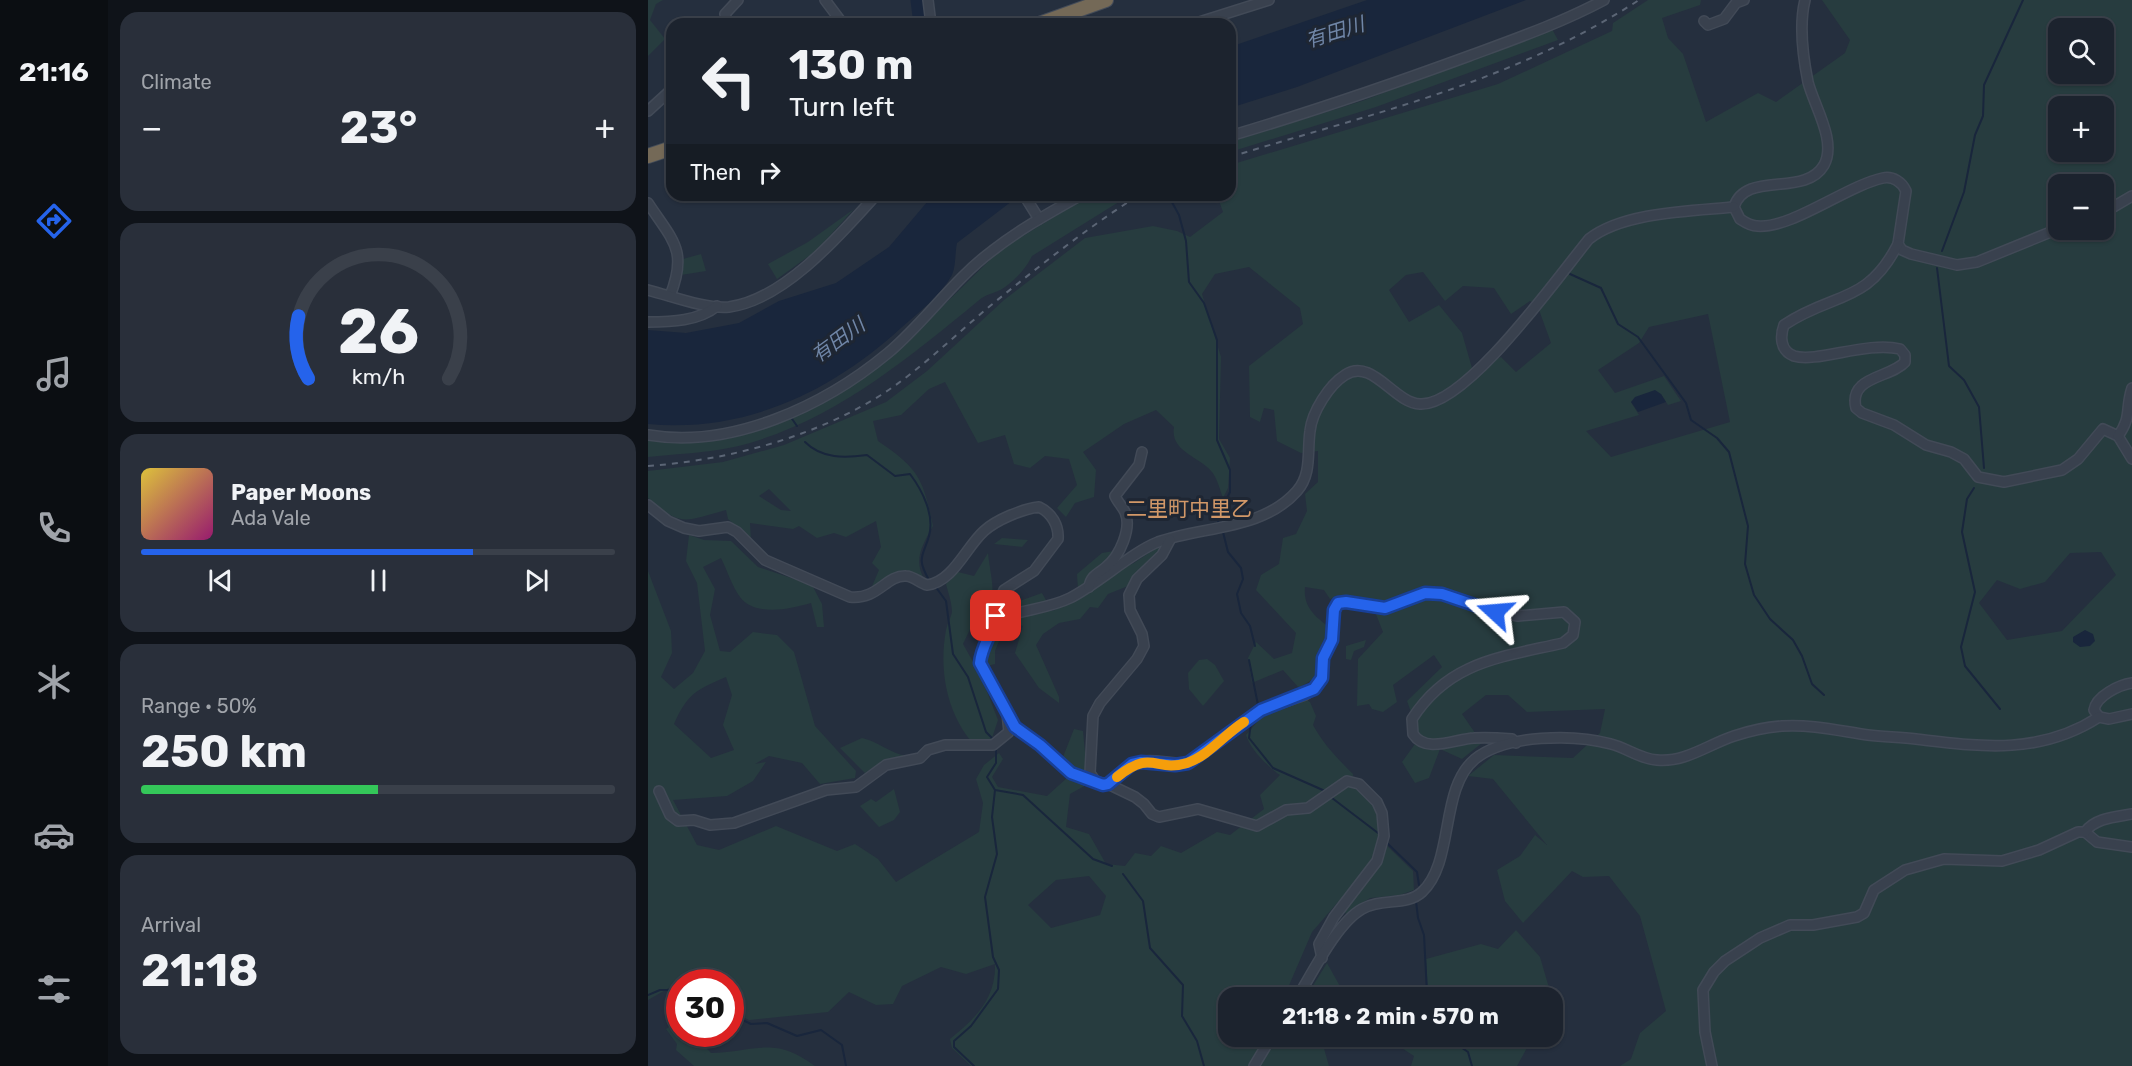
<!DOCTYPE html>
<html lang="en">
<head>
<meta charset="utf-8">
<style>
  body { margin:0; font-family:Rubik,"Noto Sans JP",sans-serif; background:#292f3a; color:#f1f3f6; height:100vh; display:flex; flex-direction:column; font-size:22px; white-space:nowrap }
  * { box-sizing:border-box; margin:0 }
  p { font-size:20px; color:#a0a4aa }
  .icon { flex:none; width:33px; height:33px; fill:none; stroke:currentColor; stroke-width:2; stroke-linecap:round; stroke-linejoin:round }
  .map { position:relative; flex:1; overflow:hidden }
  .details { display:flex; flex-direction:column; gap:12px; padding:12px; background:#0f1319; width:540px }
  .details>* { flex:none }
  .top-card { position:absolute; left:18px; top:18px; width:570px; height:183px; border-radius:18px; box-shadow:0 2px 4px #0004,0 0 0 2px #3a404a; background:#1c232e; color:#f1f3f6; overflow:hidden }
  .fabs { position:absolute; left:1400px; top:18px; display:grid; gap:12px }
  .fabs a { display:grid; place-items:center; width:66px; height:66px; border-radius:12px; background:#1c232e; box-shadow:0 2px 4px #0004,0 0 0 2px #3a404a; font-size:30px }
  .speed { position:absolute; left:18px; top:969px; display:flex; gap:12px; font-size:30px; font-weight:700; text-align:center }
  .speed>* { display:grid; place-content:center; width:78px; height:78px; border-radius:50%; background:#1c232e; box-shadow:0 2px 4px #0004,0 0 0 2px #3a404a; line-height:1 }
  .speed .limit { border:9px solid #d22; background:#fff; color:#111 }
  .pin { position:absolute; display:grid; place-items:center; width:51px; height:51px; color:#fff; margin:-26px; border-radius:12px; box-shadow:0 3px 9px #0006 }
  .me { position:absolute; width:66px; margin:-33px; rotate:289deg; stroke-linejoin:round; filter:drop-shadow(0 0 4px #0008) }
  .turn { display:flex; align-items:center; gap:21px; height:126px; padding:0 24px; font-size:27px }
  .turn .icon { width:78px; height:78px; stroke-width:2.5 }
  .turn b { display:block; font-size:42px; line-height:51px }
  .then { display:flex; align-items:center; height:57px; padding:0 24px; background:#0003; gap:12px; font-size:22px }
  .big { font-size:45px; font-weight:700; line-height:1.1 }
  .details .card { flex:1; display:flex; flex-direction:column; justify-content:center; gap:9px; min-width:0; padding:0 21px; border-radius:18px; background:#292f3a }
  .details .dial { align-items:center; gap:0 }
  .dial svg { height:156px; overflow:visible; fill:none; stroke:#3a404a; stroke-width:7; stroke-linecap:round; text-anchor:middle }
  .dial text { fill:#f1f3f6; stroke:none }
  .song { display:flex; align-items:center; gap:18px }
  .cover { width:72px; height:72px; border-radius:9px; background:linear-gradient(135deg,hsl(50 70% 55%),hsl(320 70% 35%)) }
  .played { height:6px; border-radius:3px; background:linear-gradient(90deg,#2563eb 70%,#3a404a 70%) }
  .keys { display:flex; justify-content:space-around; direction:ltr }
  .heat { display:flex; justify-content:space-between; align-items:center; font-size:33px; direction:ltr }
  .charge { height:9px; border-radius:4px; background:linear-gradient(90deg,#34c759 50%,#3a404a 0) }
  .trip { position:absolute; left:570px; top:987px; width:345px; height:60px; border-radius:18px; background:#1c232e; box-shadow:0 2px 4px #0004,0 0 0 2px #3a404a; font-weight:700; line-height:60px; text-align:center }
  main { display:flex; flex:1; min-height:0 }
  .menu { display:flex; flex-direction:column; width:108px; justify-content:space-around; align-items:center; background:#0b0e12; color:#a0a4aa }
  .menu .icon { width:42px; height:42px }
  .menu .selected { color:#2563eb }
  .menu b { font-size:27px; color:#f1f3f6 }
  .map>svg:first-child { display:block }
  .green { fill:#273c3f; fill-rule:evenodd }
  .water { fill:#19263c }
  .lines { fill:none; stroke-linecap:round; stroke-linejoin:round }
  .stream { stroke:#19263c; stroke-width:2 }
  .river { stroke:#19263c; stroke-width:15 }
  .minor-casing { stroke:#424a57; stroke-width:12 }
  .highway-casing { stroke:#444c59; stroke-width:16 }
  .minor { stroke:#39414e; stroke-width:9 }
  .highway { stroke:#746957; stroke-width:14 }
  .rail { stroke:#5b6575; stroke-width:2; stroke-dasharray:6 6; stroke-linecap:butt }
  .route-casing { stroke:#184099; stroke-width:15 }
  .route { stroke:#2563eb; stroke-width:10 }
  .slow { stroke:#f59e0b; stroke-width:10 }
  .labels { text-anchor:middle; dominant-baseline:central; stroke-width:6; stroke-linejoin:round; paint-order:stroke }
  .water-label { font-size:20px; font-style:italic; fill:#7086a7; stroke:#1e2633 }
  .quarter-label { font-size:21px; fill:#d29868; stroke:#1e2633 }
</style>
</head>
<body>
<main>
<nav class="menu">
<b>21:16</b>
<svg class="icon selected" aria-label="directions" viewBox="0 0 24 24"><path d="M12 3l9 9-9 9-9-9zM9 14v-3h6M13 9l2 2-2 2"/></svg>
<svg class="icon" aria-label="music" viewBox="0 0 24 24"><path d="M9 18V5l10-2v13"/><circle cx="6" cy="18" r="3"/><circle cx="16" cy="16" r="3"/></svg>
<svg class="icon" aria-label="phone" viewBox="0 0 24 24"><path d="M5 4h4l2 5-3 2q2 4 5 5l2-3 5 2v4C11 20 4 13 5 4z"/></svg>
<svg class="icon" aria-label="climate" viewBox="0 0 24 24"><path d="M12 3v18M4 7l16 10M4 17L20 7"/></svg>
<svg class="icon" aria-label="car" viewBox="0 0 24 24"><path d="M5 17H2v-5l4-1 3-4h7l3 4 3 1v5h-3M9 17h6M6 11h13"/><circle cx="7" cy="17" r="2"/><circle cx="17" cy="17" r="2"/></svg>
<svg class="icon" aria-label="filters" viewBox="0 0 24 24"><path d="M4 7h16M4 17h16"/><circle cx="9" cy="7" r="2"/><circle cx="15" cy="17" r="2"/></svg>
</nav>
<section class="details">
<div class="card"><p>Climate</p>
<div class="heat"><a>−</a><b class="big">23°</b><a>+</a></div>
</div>
<div class="card dial"><svg viewBox="0 0 100 80">
<path d="M14 69A42 42 0 1 1 86 69"/>
<path d="M14 69A42 42 0 0 1 9 37" stroke="#2563eb"/>
<text x="50" y="56" font-size="32" font-weight="700">26</text>
<text x="50" y="72" font-size="11">km/h</text>
</svg></div>
<div class="card">
<div class="song"><i class="cover"></i><div><b>Paper Moons</b><p>Ada Vale</p></div></div>
<div class="played"></div>
<div class="keys"><svg class="icon" aria-label="previous" viewBox="0 0 24 24"><path d="M18 5L8 12l10 7zM5 5v14"/></svg><svg class="icon" aria-label="pause" viewBox="0 0 24 24"><path d="M8 5v14M16 5v14"/></svg><svg class="icon" aria-label="next" viewBox="0 0 24 24"><path d="M6 5l10 7-10 7zM19 5v14"/></svg></div>
</div>
<div class="card"><p>Range · 50%</p><b class="big">250 km</b><div class="charge"></div></div>
<div class="card"><p>Arrival</p><b class="big">21:18</b></div>
</section>
<div class="map">
<svg width="1484" height="1066" viewBox="0 0 1484 1066">
  <rect width="100%" height="100%" fill="#252f3e"/>
  <g class="green">
    <path d="M0,0H15L8,4L2,20L17,39L0,56Z"/>
    <path d="M1000,0H1053L1052,5L1014,18L1020,38L1035,54L1058,122L1110,93L1128,102L1197,53L1202,40L1174,0H1484V1066H972L983,1059L992,1033L1018,1011L992,916L961,876L935,877L924,871L875,923L857,901L849,870L872,856L887,835L899,845L845,779L820,776L846,755L925,758L952,733L957,709L879,712L860,695H838L814,714L834,743L814,759L792,749L781,778L767,783L754,762L772,737L759,701L794,667L786,655L745,685L749,702L735,712L724,709L721,704L709,706L710,659L735,632L724,604L693,596L682,599L676,590L657,587C655,606 666,616 681,627L671,659L670,676L651,688L635,670L604,683L600,658L608,642L626,659L644,653L648,633L608,590L613,575L631,564L635,538L648,534L659,511L657,494L670,482V451L653,453L629,441L626,410L616,408L612,422L602,417L601,366L655,324L652,308L601,267L567,274L554,294L573,357L571,439L582,458L580,488L575,498C572,490 569,478 564,472C551,456 522,452 526,427L508,410L476,424L435,452L448,470L446,497L427,503L418,517L409,508L429,485L421,459L397,456L382,468L366,464L357,435L330,443L297,382L281,389L253,415L225,421L230,441C271,469 275,478 285,526C275,544 265,559 276,579C251,563 244,577 222,591L231,570L224,563L233,547L228,521L198,537L186,533L169,538L151,526L145,529L102,523L103,540L80,519L78,510C36,521 34,528 0,498V471L75,462L136,445L238,402L279,371L356,300L437,238L505,226L529,231L542,237L575,212L569,195H582V165L850,84L964,31L965,23ZM1410,28H1455V74H1410ZM1410,106H1455V152H1410ZM1410,184H1455V230H1410ZM775,272L797,301L815,286L846,288L863,314L882,301L890,307L903,343L868,372L853,357L824,368L814,333L791,305L761,322L741,290L758,275ZM1060,314L1082,422L963,457L938,431L991,415L983,402L1013,394L1020,405L1033,401L1016,376L967,393L950,370L991,343L1001,327ZM121,489L143,511L133,510L111,496ZM1453,552L1468,575L1414,631L1359,640L1331,603L1349,580L1372,589L1397,582L1422,553Z"/>
    <path d="M904,29L910,40L728,107L582,152V142L714,101Z"/>
    <path d="M442,195H482L384,256C378,269 366,281 354,289C345,294 337,294 330,301C257,361 180,425 86,447C58,453 28,454 0,457V439L95,434L196,389L247,353L352,250Z"/>
    <path d="M206,209L168,251L129,279L120,264L160,242Z"/>
    <path d="M53,254L58,271L33,275L35,259Z"/>
    <path d="M41,535L56,540L83,541L110,567L164,585L174,604L176,627H169L163,603C142,609 107,617 92,597C84,586 79,570 73,558L55,567L67,589L62,615L72,651L82,652L105,632L129,635L146,652L167,726L208,771L207,778L172,784L154,763L121,756L107,764L118,762L105,781L79,796L25,800L49,845L71,850L128,826L189,851L207,844L230,859L248,882L331,832L335,803L328,779L336,765L351,753L355,759L344,777L350,787L399,796L420,777L415,757L426,729L435,731L440,784L422,794L418,827L441,834L458,864L477,866L487,853L503,856L513,846L533,853L569,832L582,835L616,809L612,795L632,775C620,767 602,749 598,735L615,715L657,699L662,702L668,716L665,725C676,745 689,758 705,774L704,785L728,808L732,839L765,871L766,890L752,895L722,898L698,914L690,902L664,932L636,997L580,998V1036L678,1037L675,1045L681,1066H323L304,1048L302,1039C328,1018 348,998 347,964L318,974L293,967L254,986L245,1004L228,1005L201,992L180,1012L101,1020L83,1011L82,982H32L31,985L28,984L0,1000V571L23,631L24,653L13,677L26,689L45,673L57,651L49,583L38,561ZM78,677L84,695L75,725L86,750L63,758L26,724C40,693 48,690 78,677ZM441,876L458,896L452,915L403,928L380,905L408,880Z"/>
    <path d="M354,538L380,540L374,547L346,544Z"/>
    <path d="M511,546L513,552L490,573L480,586L460,594L450,608L442,607L432,619L411,623L395,634L388,645L411,697V703L391,688L367,653L375,626L359,621L347,651V664L339,666L337,650L348,633L352,608L394,593L404,611L434,597L430,590L429,574L454,553L466,551L465,573L486,563Z"/>
    <path d="M340,553C343,583 353,603 329,625H324L315,644L333,676L350,720L343,741H323C298,711 291,668 298,630C299,624 303,618 304,612C304,603 300,592 298,584L310,572L326,576Z"/>
    <path d="M718,640L716,647L706,651L703,660L698,659V646Z"/>
    <path d="M559,659L567,665L576,681L555,706L541,689L540,673L551,660Z"/>
    <path d="M214,738C231,742 242,753 258,756L232,763L217,773L192,748Z"/>
    <path d="M246,789L252,812L246,820L231,827L212,806L223,799L228,802Z"/>
    <path d="M868,930L892,957L904,998L783,997L780,993L778,959L833,944L850,949Z"/>
    <path d="M679,963L698,997H658Z"/>
    <path d="M22,1026L31,1028L32,1034H45L63,1053C109,1052 125,1035 167,1066H46L28,1050L29,1044L18,1029Z"/>
    <path d="M742,1037H775L787,1042L793,1037H880V1046L869,1066H763L766,1056L746,1043Z"/>
  </g>
  <g class="water">
    <path d="M719,0H878L649,87L582,108V47Z"/>
    <path d="M285,195H372L309,243C307,252 308,266 304,275C293,295 270,313 253,328C183,392 97,433 0,424V330L38,333L91,323L131,301L188,283L241,247Z"/>
    <path d="M1007,390L1013,394L1018,402L990,412L983,402L987,397Z"/>
    <path d="M1437,630L1445,634L1447,641L1442,646L1432,647L1425,642V637Z"/>
  </g>
  <g class="lines">
    <g class="stream">
      <path d="M520,195L531,215L538,241L541,282L556,303L569,340V440L582,470V492L571,514L570,523"/>
      <path d="M1294,251L1316,192L1327,135L1335,116L1336,85L1375,0"/>
      <path d="M1289,268L1301,366L1316,380L1331,407L1336,468"/>
      <path d="M922,274L953,288L970,324L990,337L1038,403L1043,420L1069,438L1081,452L1100,526L1097,564L1106,595L1122,619L1145,640L1154,656L1164,684L1176,695"/>
      <path d="M142,416L149,426"/>
      <path d="M157,442C174,459 197,458 219,455L247,476L262,474C274,490 287,515 281,536C275,557 268,557 281,580"/>
      <path d="M1326,488L1319,499L1314,532L1327,592L1313,647L1317,666L1352,709"/>
      <path d="M575,532L580,552L593,568L595,579L589,594L593,613L602,626L607,646"/>
      <path d="M287,586L298,601L305,654L320,677L338,732L346,740"/>
      <path d="M601,660L610,705"/>
      <path d="M603,722L601,738L625,768L677,791"/>
      <path d="M347,790L375,795L445,859L464,866"/>
      <path d="M684,798L730,833"/>
      <path d="M738,842L769,872L771,885"/>
      <path d="M475,874L495,901L502,948L535,985L534,1016L549,1041L556,1066"/>
      <path d="M768,901L770,918L776,935L779,993L782,998"/>
      <path d="M0,995L12,990H32"/>
      <path d="M82,1014L103,1024L119,1023L149,1036L173,1030L194,1045L198,1066"/>
      <path d="M803,1036L804,1041L820,1052L824,1066"/>
      <path d="M326,1066L306,1047V1041L323,1026L350,989L351,970L345,957L337,897L349,854L344,817L347,790L339,777L348,763V745"/>
    </g>
    <path class="river" d="M270,0L273,24"/>
    <g class="minor-casing">
      <g id="minor">
        <path d="M177,0L195,24"/>
        <path d="M280,0L283,24"/>
        <path d="M1157,0C1151,24 1155,57 1160,82C1166,106 1189,141 1176,165C1157,198 1097,170 1086,207L1092,219C1098,223 1103,226 1109,226C1144,229 1198,186 1235,178C1245,176 1254,182 1258,191L1250,244L1254,250L1263,254L1309,265L1329,262L1410,229"/>
        <path d="M1056,21L1060,25L1076,19L1088,3L1096,0"/>
        <path d="M80,24L77,14L90,0"/>
        <path d="M545,24L621,0"/>
        <path d="M0,111L24,89"/>
        <path d="M582,136C663,112 742,85 821,56C867,39 913,23 956,0"/>
        <path d="M376,195L391,219"/>
        <path d="M0,203C25,241 40,250 22,296"/>
        <path d="M1455,213L1484,196"/>
        <path d="M1250,244C1219,305 1185,292 1136,325C1132,336 1132,351 1146,356C1169,363 1219,341 1252,349L1257,355V362C1243,378 1200,376 1208,408L1214,413L1246,425L1278,445L1303,452L1316,459L1330,477L1356,482L1414,470L1430,459L1455,429L1470,436L1484,459"/>
        <path d="M0,290C24,296 56,309 81,307C136,300 193,234 228,195"/>
        <path d="M0,322C23,322 51,321 69,306"/>
        <path d="M0,435C84,449 176,406 240,353C277,322 305,280 344,251C372,229 403,212 433,195"/>
        <path d="M1470,436C1484,417 1477,409 1484,388"/>
        <path d="M0,505L20,521L36,528L51,531L80,527L89,532L117,560L202,597C230,600 238,575 258,576C265,576 272,583 279,585C305,582 318,547 336,531C348,520 374,509 391,507C404,513 411,526 410,539L386,571L356,590L347,612L353,618C376,609 400,609 422,598C450,584 484,552 510,542C555,526 615,530 649,491C664,474 659,452 662,431C664,412 681,385 697,375C724,357 746,403 772,404C818,407 912,274 941,239C975,212 1043,211 1086,207"/>
        <path d="M522,540L514,555L489,579L481,595L482,610L494,634L496,646L489,659L452,703L445,716L442,773L448,782L460,784C469,777 478,767 487,763C503,757 523,765 540,763L613,710L657,695L666,689L674,678L675,658L684,640L686,610L690,603L698,602L737,608L777,593H794L847,612L870,616L916,612L927,622L925,635L915,643C854,657 801,661 764,719L765,734C778,754 807,739 826,738C838,737 852,738 864,739L868,743"/>
        <path d="M441,587C443,575 450,574 458,567C472,556 484,528 477,512C474,506 469,501 467,496L491,465L494,452"/>
        <path d="M348,616C345,632 333,647 332,663L367,727L392,745L423,773L438,780L445,779"/>
        <path d="M1451,717L1446,710C1448,696 1471,685 1484,683"/>
        <path d="M460,784L487,797L496,804L504,814L511,817L550,809L609,826L638,810L660,808L699,781L711,784L729,802L734,813L736,836L729,861L686,917L671,944L674,958"/>
        <path d="M11,791L22,815L30,821L46,820L62,825L86,823L178,790L208,787L238,765L272,758L280,750L297,745H345L361,732L359,713"/>
        <path d="M1437,832L1449,842L1484,847"/>
        <path d="M649,998C665,972 689,923 714,909C733,898 759,906 774,892C807,861 791,789 827,759C858,734 927,734 963,744C979,748 992,759 1009,760C1037,763 1061,744 1086,736C1101,731 1118,727 1134,726C1163,724 1192,731 1220,735C1236,737 1252,737 1268,739C1334,747 1392,755 1451,717L1461,719L1484,714"/>
        <path d="M606,1066L624,1036"/>
        <path d="M1064,1066L1057,1032L1055,990L1066,972L1077,961L1112,938L1142,925H1165L1209,917L1216,913L1226,890L1257,870L1296,859L1354,861L1391,850L1430,832H1437C1447,818 1467,817 1484,814"/>
      </g>
    </g>
    <g class="highway-casing">
      <g id="highway">
        <path d="M391,24L458,0"/>
        <path d="M0,156L24,148"/>
      </g>
    </g>
    <use href="#minor" class="minor"/>
    <use href="#highway" class="highway"/>
    <g class="rail">
      <path d="M582,157C725,113 863,83 991,0"/>
      <path d="M0,466C80,460 164,438 233,395C272,370 306,336 342,306C390,267 439,228 491,195"/>
    </g>
  </g>
  <g class="lines">
    <g class="route-casing">
      <path id="route" d="M348,616C345,632 333,647 332,663L367,727L392,745L423,773L455,785L460,784L484,764L493,762L527,765L540,763L613,710L666,689L674,678L675,658L684,640L686,610L690,603L698,602L737,608L777,593L794,594L847,612"/>
    </g>
    <use href="#route" class="route"/>
    <path class="slow" d="M469,777C505,748 507,773 539,763C560,756 577,734 596,722"/>
  </g>
  <g class="labels">
    <g class="water-label">
      <text transform="translate(687 32) rotate(-17)">有田川</text>
      <text transform="translate(190 340) rotate(-36)">有田川</text>
    </g>
    <g class="quarter-label">
      <text x="541" y="508">二里町中里乙</text>
    </g>
  </g>
</svg>
<div class="fabs">
<a><svg class="icon" aria-label="search" viewBox="0 0 24 24"><circle cx="10" cy="10" r="6"/><path d="M15 15l6 6"/></svg></a>
<a>+</a>
<a>−</a>
</div>
<div class="speed"><div class="limit">30</div></div>
<div class="pin" style="left:348px;top:616px;background:#d93025"><svg class="icon" aria-label="arrive" viewBox="0 0 24 24"><path d="M6 21V4h12l-3 4 3 4H6"/></svg></div>
<svg class="me" style="left:847px;top:612px" viewBox="-20 -20 40 40"><path d="M0-17L14 15 0 8-14 15z" fill="#2563eb" stroke="#fff" stroke-width="4"/></svg>
<div class="trip">21:18 · 2 min · 570 m</div>
<div class="top-card">
<div class="turn"><svg class="icon" aria-label="left" viewBox="0 0 24 24"><path d="M17 20v-9H6M10 6l-5 5 5 5"/></svg><div><b>130 m</b>Turn left</div></div>
<div class="then">Then<svg class="icon" aria-label="right" viewBox="0 0 24 24"><path d="M7 20v-9h11M14 6l5 5-5 5"/></svg></div>
</div>
</div>
</main>
</body>
</html>
